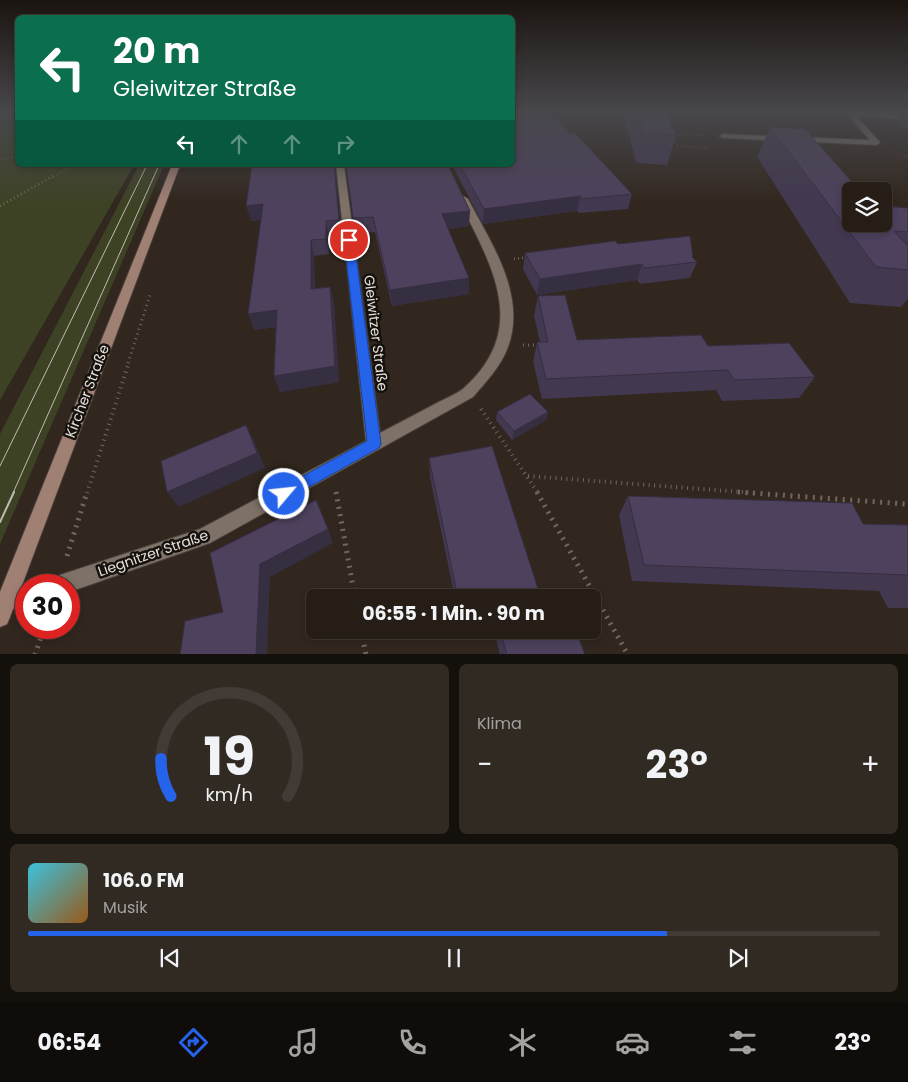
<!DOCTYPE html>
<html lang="de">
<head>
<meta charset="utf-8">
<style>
  body { margin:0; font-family:Poppins,sans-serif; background:#312a23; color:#f1f3f6; height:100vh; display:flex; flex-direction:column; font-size:19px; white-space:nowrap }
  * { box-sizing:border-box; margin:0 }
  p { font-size:16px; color:#a3a2a1 }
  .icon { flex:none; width:28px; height:28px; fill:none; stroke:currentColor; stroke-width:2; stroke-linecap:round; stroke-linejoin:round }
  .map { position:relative; height:654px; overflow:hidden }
  .side { display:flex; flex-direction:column; gap:10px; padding:10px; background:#14100c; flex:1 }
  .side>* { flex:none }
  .guide { position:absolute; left:15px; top:15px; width:500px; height:152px; border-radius:8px; box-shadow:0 2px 8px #0003,0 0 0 1px #423b35; background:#0b6e4f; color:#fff; overflow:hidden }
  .controls { position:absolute; left:842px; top:182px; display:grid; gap:10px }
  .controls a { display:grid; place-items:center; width:50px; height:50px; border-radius:8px; background:#251d16; box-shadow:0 2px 8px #0003,0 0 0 1px #423b35; font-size:25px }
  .speed { position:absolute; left:15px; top:574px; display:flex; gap:10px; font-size:25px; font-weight:700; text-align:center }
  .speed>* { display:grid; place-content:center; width:65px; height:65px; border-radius:50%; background:#251d16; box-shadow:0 2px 8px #0003,0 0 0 1px #423b35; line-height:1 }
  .speed .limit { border:8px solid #d22; background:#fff; color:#111 }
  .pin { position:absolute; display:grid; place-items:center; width:42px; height:42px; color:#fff; margin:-21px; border:2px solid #fff; border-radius:50%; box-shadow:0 1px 5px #0007 }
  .me { position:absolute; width:55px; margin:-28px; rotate:62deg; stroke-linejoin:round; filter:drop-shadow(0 0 4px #0008) }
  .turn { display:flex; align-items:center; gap:18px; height:105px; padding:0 15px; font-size:22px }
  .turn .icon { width:65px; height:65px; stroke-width:2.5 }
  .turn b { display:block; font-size:35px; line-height:42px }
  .lanes { display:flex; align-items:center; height:48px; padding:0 15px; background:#0003; justify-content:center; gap:25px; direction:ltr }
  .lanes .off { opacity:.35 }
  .big { font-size:38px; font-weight:700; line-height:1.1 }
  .side .widget { flex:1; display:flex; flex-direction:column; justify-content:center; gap:8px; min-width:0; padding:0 18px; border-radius:8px; background:#312a23 }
  .side .dial { align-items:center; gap:0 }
  .dial svg { height:130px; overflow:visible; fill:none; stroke:#423b35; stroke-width:7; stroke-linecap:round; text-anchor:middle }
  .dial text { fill:#f1f3f6; stroke:none }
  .song { display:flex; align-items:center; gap:15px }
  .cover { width:60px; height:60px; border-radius:8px; background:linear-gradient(135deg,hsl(190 70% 55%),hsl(30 70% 35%)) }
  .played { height:5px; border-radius:2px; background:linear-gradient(90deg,#2563eb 75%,#423b35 75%) }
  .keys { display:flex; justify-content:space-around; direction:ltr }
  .heat { display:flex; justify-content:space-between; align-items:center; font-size:28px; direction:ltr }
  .side .tiles { flex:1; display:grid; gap:10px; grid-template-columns:1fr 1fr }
  .widget:last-child { grid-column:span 2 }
  .trip { position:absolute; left:306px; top:589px; width:295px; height:50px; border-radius:8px; background:#251d16; box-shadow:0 2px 8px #0003,0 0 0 1px #423b35; font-weight:700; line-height:50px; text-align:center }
  .tabs { display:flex; height:80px; justify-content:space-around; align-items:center; background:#0f0c09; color:#a3a2a1 }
  .tabs .icon { width:35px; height:35px }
  .tabs .active { color:#2563eb }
  .tabs b { font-size:22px; color:#f1f3f6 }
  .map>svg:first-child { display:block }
  .green { fill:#3e4225 }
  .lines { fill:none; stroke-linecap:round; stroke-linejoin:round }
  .minor-casing { stroke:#4a413b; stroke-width:2 }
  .secondary-casing { stroke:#4a413b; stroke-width:2 }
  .path-far4 { stroke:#706760; stroke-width:2; stroke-dasharray:0.5 2.5; stroke-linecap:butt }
  .path-far3 { stroke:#706760; stroke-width:2.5; stroke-dasharray:1 3; stroke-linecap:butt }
  .path-far2 { stroke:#706760; stroke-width:3; stroke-dasharray:1 4; stroke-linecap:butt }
  .path-far1 { stroke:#706760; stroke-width:4; stroke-dasharray:1 4.5; stroke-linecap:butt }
  .path { stroke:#706760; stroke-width:5; stroke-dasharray:2 5.5; stroke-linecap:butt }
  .minor { fill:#7e7268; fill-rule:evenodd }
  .secondary { fill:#a18074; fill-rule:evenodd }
  .tram-far1 { stroke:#c0b8b2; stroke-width:1 }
  .tram { stroke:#c0b8b2; stroke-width:2 }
  .wall { fill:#423850 }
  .shaded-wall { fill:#362e41 }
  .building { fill:#4d415d; stroke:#362e41 }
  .route { fill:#2563eb; stroke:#184099 }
  .labels { text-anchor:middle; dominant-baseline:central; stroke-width:5; stroke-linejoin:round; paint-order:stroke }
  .street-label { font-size:14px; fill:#e7e0db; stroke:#15110d }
</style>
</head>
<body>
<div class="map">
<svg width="908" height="655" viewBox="0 0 908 655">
  <rect width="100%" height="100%" fill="#31271e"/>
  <g class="green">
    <path d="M0,111H17L18,165H134L0,400Z"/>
    <path d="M139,165H164L0,544V434Z"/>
  </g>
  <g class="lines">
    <g class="minor-casing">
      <g id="minor">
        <path d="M844,111L908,115V119L856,116L879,141L880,143L876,145L723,138L719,136L723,134L870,140Z"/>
        <path d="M336,165H344L380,433C399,423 418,413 437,403C446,398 457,394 464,388C531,328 491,264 458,199L463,196L468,199C491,243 527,295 508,347C501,366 486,382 473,397L210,543L69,592V585H50L53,578L60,575L200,529L366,441Z"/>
        <path d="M26,585V605L6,611L0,608V594Z"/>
      </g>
    </g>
    <g class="secondary-casing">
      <path id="secondary" d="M172,165H180L10,617L7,624L0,627V592Z"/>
    </g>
    <g class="path-far4">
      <path d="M672,134L706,135"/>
      <path d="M673,138L677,146L709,148"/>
      <path d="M893,151L908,157"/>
      <path d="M0,160L18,156"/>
      <path d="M51,178L74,165"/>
    </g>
    <g class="path-far3">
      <path d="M0,206L53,176"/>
      <path d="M514,259L528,257"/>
    </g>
    <g class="path-far2">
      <path d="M523,345H539"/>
      <path d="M128,363L150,295"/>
    </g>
    <g class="path-far1">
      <path d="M481,409L538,493"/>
      <path d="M528,476L755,493"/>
      <path d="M87,493L129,362"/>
    </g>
    <g class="path">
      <path d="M336,492L355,598"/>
      <path d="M537,492L628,655"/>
      <path d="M738,492L906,504"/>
      <path d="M67,556L87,492"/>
      <path d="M361,630L366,655"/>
      <path d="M35,655L44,628"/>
    </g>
    <use href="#minor" class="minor"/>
    <use href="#secondary" class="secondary"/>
    <g class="tram-far1">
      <path d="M0,466L147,165"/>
      <path d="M13,493L159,165"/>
    </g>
    <path class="tram" d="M0,522L14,492"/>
  </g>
  <g class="wall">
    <path d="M623,111H666L676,135L667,165L636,163Z"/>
    <path d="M885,111H908V129L897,120L901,113Z"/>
    <path d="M770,127L851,224L908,208V299L901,307L850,303L757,157Z"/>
    <path d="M570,133L632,194L628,209L579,213L577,211L483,224L452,165H512Z"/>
    <path d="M252,165H335L342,235L329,236V254L314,256L315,289L330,287L334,303L339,382L280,392L274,376L276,327L254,330L261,220L251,221Z"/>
    <path d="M346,165L469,226L448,229L469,278V294L392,306L375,232L355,234Z"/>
    <path d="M618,244L693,258L697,262L690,278L640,284L637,280L537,295L523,269L525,253Z"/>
    <path d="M538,296L577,340L708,346L815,377L799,398L722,401L716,390L542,399L533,362L537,342H540L534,316Z"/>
    <path d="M497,412H548L546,420L512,440L496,420Z"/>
    <path d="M429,458L541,598H455L430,477Z"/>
    <path d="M628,496L863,524L908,525V608H888L879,591L632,581L619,515Z"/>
    <path d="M494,630H576L585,655H500Z"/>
  </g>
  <g class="shaded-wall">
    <path d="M334,165H335L342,235L339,220Z"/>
    <path d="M580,196L577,211L483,224L484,209Z"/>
    <path d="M263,204L268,219L251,221L246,206Z"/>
    <path d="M470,211L469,226L442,230V214Z"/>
    <path d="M326,221L329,236V254L326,239Z"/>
    <path d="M311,240L314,256L316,305L311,289Z"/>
    <path d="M642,264L637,280L537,295L540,279Z"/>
    <path d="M469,278V294L392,306L390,290Z"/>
    <path d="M330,287L334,303L339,382L280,392L274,376Z"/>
    <path d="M277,310L282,326L254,330L248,314Z"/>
    <path d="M548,412L546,420L512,440L514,431Z"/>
    <path d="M246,425L254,441L265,468L179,507L167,492Z"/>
    <path d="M328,529L333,543L270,577L267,655H256L260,564Z"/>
    <path d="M491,594L490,598H476Z"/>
  </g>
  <g class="building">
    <path d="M512,111H549L570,133H575L632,194L582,199L580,196L484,209L460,165H512Z"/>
    <path d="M637,111H666L676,135L644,133Z"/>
    <path d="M770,127L805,129L860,191H851V224H884V206L908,208V232L894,231L908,246V270L876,267Z"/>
    <path d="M252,165H334L339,220L326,221V239L311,240V289L330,287L335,366L274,376L277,310L248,314L263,204L246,206Z"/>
    <path d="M346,165H448L470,211L442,214L469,278L390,290L373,217L353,218Z"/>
    <path d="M690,236L693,257H692L697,262L645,268L642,264L540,279L525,253L615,241L618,244Z"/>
    <path d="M565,295L577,340L701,335L708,346L789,343L815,377L734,380L728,370L546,379L537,342H548L538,296Z"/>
    <path d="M530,394L548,412L514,431L497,412Z"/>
    <path d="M246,425L257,453L167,492L161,461Z"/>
    <path d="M492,446L541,598H491V594L476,598H458L429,458Z"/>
    <path d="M628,496L852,503L863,524L908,525V577L907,575L644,565Z"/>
    <path d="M316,500L328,529L260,564L256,655H180L185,621L223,612L210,553Z"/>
    <path d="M500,630H576L585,655H507Z"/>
  </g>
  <linearGradient id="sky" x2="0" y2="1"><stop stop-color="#1b1510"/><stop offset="0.55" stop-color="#48474c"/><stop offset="1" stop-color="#48474c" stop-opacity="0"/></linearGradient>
  <rect width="908" height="203" fill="url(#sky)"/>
  <path class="route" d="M349,237L354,240L381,444L379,448L284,501L279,499L276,494L279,489L367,441L344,240Z"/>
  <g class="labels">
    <g class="street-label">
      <text transform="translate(376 333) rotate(83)">Gleiwitzer Straße</text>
      <text transform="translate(87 391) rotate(-69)">Kircher Straße</text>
      <text transform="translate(153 553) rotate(-19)">Liegnitzer Straße</text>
    </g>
  </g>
</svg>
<div class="controls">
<a><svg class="icon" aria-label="layers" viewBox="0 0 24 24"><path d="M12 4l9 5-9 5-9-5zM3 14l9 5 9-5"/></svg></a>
</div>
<div class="speed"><div class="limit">30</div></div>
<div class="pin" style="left:349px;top:240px;background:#d93025"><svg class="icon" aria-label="arrive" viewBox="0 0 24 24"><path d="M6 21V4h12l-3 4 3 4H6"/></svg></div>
<svg class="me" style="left:284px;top:494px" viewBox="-20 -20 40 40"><circle r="17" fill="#2563eb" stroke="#fff" stroke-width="3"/><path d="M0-11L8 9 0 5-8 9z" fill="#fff"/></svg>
<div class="trip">06:55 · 1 Min. · 90 m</div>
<div class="guide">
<div class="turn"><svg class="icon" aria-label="left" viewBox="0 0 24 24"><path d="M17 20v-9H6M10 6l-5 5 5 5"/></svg><div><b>20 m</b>Gleiwitzer Straße</div></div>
<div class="lanes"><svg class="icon" aria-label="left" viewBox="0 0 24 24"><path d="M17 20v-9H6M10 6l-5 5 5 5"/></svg><svg class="icon off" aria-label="ahead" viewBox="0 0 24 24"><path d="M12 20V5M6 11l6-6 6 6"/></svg><svg class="icon off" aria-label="ahead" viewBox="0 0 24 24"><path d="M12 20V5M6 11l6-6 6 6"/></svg><svg class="icon off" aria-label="right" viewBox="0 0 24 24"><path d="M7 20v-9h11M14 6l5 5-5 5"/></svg></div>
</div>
</div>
<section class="side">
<div class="tiles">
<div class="widget dial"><svg viewBox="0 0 100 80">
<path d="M14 69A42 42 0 1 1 86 69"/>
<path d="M14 69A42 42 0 0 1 8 46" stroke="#2563eb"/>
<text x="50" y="56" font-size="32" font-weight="700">19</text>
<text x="50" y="72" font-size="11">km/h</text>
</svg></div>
<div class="widget"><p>Klima</p>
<div class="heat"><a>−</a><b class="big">23°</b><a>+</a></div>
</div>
<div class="widget">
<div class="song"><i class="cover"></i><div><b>106.0 FM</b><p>Musik</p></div></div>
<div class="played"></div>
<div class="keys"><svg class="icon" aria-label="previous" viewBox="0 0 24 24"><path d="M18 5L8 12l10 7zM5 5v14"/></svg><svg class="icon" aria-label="pause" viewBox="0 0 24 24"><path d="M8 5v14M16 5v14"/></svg><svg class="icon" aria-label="next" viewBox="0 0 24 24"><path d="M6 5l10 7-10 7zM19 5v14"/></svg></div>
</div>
</div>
</section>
<nav class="tabs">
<b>06:54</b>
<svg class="icon active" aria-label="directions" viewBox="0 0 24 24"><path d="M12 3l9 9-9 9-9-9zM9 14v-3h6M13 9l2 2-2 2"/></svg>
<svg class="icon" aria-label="music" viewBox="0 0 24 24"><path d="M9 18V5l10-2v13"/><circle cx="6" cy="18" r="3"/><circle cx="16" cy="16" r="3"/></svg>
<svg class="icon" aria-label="phone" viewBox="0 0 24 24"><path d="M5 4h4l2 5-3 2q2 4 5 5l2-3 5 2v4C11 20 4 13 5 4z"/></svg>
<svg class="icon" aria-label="climate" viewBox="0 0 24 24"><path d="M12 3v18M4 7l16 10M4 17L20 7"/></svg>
<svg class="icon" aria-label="car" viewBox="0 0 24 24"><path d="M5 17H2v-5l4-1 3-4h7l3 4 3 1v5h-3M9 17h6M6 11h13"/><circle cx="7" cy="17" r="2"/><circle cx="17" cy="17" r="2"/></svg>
<svg class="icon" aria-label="filters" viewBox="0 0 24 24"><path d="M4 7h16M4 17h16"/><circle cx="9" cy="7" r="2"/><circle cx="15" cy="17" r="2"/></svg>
<b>23°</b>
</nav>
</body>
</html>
